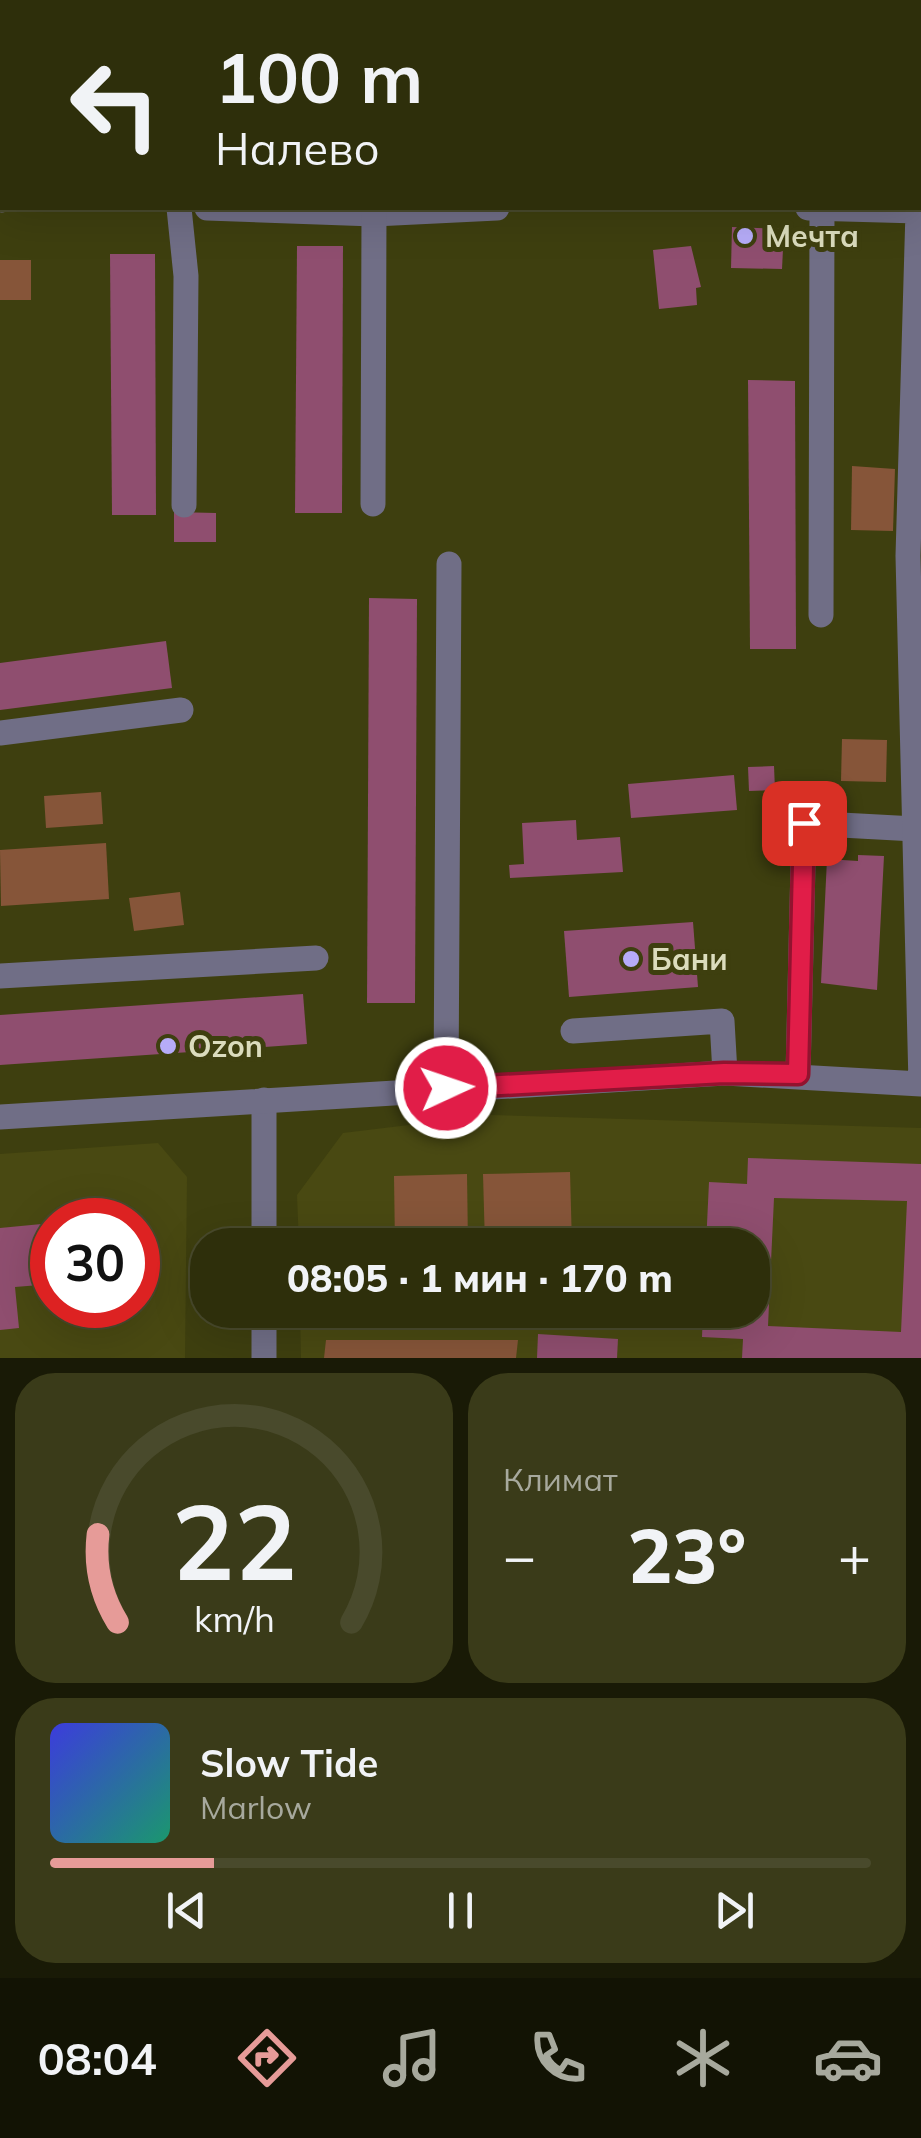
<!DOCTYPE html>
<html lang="ru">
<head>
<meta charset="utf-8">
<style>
  body { margin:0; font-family:Mulish,sans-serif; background:#3a3b19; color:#f1f3f6; height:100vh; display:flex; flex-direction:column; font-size:38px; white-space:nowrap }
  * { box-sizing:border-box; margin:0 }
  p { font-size:32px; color:#a7a99d }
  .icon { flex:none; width:55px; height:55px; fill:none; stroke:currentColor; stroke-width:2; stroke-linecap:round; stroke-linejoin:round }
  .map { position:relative; height:1358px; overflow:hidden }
  .drawer { display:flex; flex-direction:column; gap:15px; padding:15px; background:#191a06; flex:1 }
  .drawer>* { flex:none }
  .top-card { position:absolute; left:0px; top:0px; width:922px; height:210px; box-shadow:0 10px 40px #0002,0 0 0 2px #494a2c; background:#2e2f0b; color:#f1f3f6; overflow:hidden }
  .speed { position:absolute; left:30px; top:1198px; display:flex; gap:20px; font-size:50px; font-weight:700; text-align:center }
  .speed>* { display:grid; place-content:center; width:130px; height:130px; border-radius:50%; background:#2e2f0b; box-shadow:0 10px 40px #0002,0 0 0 2px #494a2c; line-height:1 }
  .speed .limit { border:15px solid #d22; background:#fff; color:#111 }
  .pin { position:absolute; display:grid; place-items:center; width:85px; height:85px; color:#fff; margin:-42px; border-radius:20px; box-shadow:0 5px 15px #0006 }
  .me { position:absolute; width:110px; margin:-55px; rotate:87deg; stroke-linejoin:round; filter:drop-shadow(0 0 8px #0008) }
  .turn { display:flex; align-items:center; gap:35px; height:210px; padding:0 50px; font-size:45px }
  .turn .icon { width:130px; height:130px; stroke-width:2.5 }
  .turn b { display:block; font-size:70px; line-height:85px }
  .big { font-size:75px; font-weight:800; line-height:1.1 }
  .drawer .card { flex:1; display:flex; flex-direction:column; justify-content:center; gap:15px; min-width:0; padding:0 35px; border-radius:40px; background:#3a3b19 }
  .drawer .dial { align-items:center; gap:0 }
  .dial svg { height:260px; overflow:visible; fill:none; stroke:#494a2c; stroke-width:7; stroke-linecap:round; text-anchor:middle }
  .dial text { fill:#f1f3f6; stroke:none }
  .song { display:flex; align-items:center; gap:30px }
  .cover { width:120px; height:120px; border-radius:15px; background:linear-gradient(135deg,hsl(240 70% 55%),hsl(160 70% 35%)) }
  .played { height:10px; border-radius:5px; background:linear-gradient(90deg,#e69b98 20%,#494a2c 20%) }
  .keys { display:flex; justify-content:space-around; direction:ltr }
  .heat { display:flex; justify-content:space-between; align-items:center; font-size:55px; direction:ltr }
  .drawer .tiles { flex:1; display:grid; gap:15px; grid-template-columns:1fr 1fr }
  .card:last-child { grid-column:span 2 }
  .trip { position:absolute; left:190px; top:1228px; width:580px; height:100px; border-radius:40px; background:#2e2f0b; box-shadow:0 10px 40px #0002,0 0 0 2px #494a2c; font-weight:800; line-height:100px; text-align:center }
  .dock { display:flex; height:160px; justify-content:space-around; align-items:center; background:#121304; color:#a7a99d }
  .dock .icon { width:70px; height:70px }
  .dock .active { color:#e69b98 }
  .dock b { font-size:45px; color:#f1f3f6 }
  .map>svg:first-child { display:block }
  .built { fill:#494912; fill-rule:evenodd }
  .green { fill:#865539 }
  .building { fill:#8f4e6f; fill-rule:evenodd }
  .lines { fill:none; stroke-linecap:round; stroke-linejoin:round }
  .minor { stroke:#706e86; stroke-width:25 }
  .route-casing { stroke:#92132f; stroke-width:25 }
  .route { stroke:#e11d48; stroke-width:18 }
  .poi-dot { fill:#b6acf8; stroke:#3e3f0f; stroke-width:4 }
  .labels { text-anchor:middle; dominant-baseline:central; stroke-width:10; stroke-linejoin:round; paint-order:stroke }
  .poi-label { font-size:30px; font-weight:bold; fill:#dbdcbd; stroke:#3e3f0f; text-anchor:start }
</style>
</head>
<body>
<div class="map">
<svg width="921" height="1358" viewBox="0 0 921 1358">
  <rect width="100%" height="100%" fill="#3e3f0f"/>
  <g class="built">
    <path d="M491,1115L921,1128V1358H301L300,1310H752V1245H299L297,1195L343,1133Z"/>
    <path d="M158,1143L187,1177L185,1358H0V1154ZM52,1220H138V1305H52Z"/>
  </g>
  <g class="green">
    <rect x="0" y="260" width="31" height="40"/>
    <path d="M852,466L895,469L893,531L851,530Z"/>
    <path d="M842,739L887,740L886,782L841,781Z"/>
    <path d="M101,792L103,824L46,828L44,796Z"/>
    <path d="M106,843L109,899L1,906L0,850Z"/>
    <path d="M180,892L184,925L134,931L129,898Z"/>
    <path d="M570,1172L572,1245H485L483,1174Z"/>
    <path d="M467,1174L468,1245H395L394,1176Z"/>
    <path d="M326,1340H518L516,1358H324Z"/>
  </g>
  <g class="building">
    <path d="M732,227L784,229L782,269L731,268Z"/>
    <path d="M297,246H343L342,513H295Z"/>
    <path d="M691,246L701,287L696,288L697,305L659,309L653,250Z"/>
    <path d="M110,254H155L156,515H112Z"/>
    <path d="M748,380L795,381L796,649H750Z"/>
    <path d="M174,512L216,513V542H174Z"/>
    <path d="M369,598L417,599L415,1003H367Z"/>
    <path d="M166,641L172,688L0,710V663Z"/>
    <path d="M774,766L775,790L749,791L748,767Z"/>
    <path d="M734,775L737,810L631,818L628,784Z"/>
    <path d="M576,820L577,840L620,837L623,872L510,878L509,865L524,864L522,823Z"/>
    <path d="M858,855L884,856L877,990L821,983L827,859L858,861Z"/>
    <path d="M693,922L698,987L569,997L564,931Z"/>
    <path d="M303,994L307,1044L0,1065V1015Z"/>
    <path d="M748,1158L921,1164V1358H742L743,1339L702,1337L703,1310H752V1245H706L709,1182L747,1184ZM774,1198L907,1201L901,1332L768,1326Z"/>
    <path d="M52,1223V1284L15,1287L19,1328L0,1330V1228Z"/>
    <path d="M80,1305H123L124,1317L81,1321Z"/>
    <path d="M538,1334L618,1339L617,1358H537Z"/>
  </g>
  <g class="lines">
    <g class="minor">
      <path d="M2,0V3"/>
      <path d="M467,2V0"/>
      <path d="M761,2V0"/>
      <path d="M917,2V0"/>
      <path d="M0,199L2,200"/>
      <path d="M179,208L186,276L184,505"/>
      <path d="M207,208L374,214L497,208"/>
      <path d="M373,504L374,214"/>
      <path d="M821,615L822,208"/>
      <path d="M0,733L181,710"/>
      <path d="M0,976L316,958"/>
      <path d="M573,1031L722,1021L725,1073"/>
      <path d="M798,1074L804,823L915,829"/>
      <path d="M446,1088L449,564"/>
      <path d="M264,1100V1245"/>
      <path d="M0,1117L725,1073L921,1084L908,556L918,211L808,208"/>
      <path d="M264,1310V1358"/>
    </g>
  </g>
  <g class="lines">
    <g class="route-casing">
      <path id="route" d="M446,1088L724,1073L798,1074L804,823"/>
    </g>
    <use href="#route" class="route"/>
  </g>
  <g class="poi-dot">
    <circle cx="745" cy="236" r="10"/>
    <circle cx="631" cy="959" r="10"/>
    <circle cx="168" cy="1046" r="10"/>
  </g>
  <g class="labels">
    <g class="poi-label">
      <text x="765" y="236">Мечта</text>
      <text x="651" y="959">Бани</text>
      <text x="188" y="1046">Ozon</text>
    </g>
  </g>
</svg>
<div class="speed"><div class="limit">30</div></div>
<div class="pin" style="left:804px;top:823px;background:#d93025"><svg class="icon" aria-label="arrive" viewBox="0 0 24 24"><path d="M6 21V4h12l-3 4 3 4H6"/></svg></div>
<svg class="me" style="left:446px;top:1088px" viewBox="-20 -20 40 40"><circle r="17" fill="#e11d48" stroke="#fff" stroke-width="3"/><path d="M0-11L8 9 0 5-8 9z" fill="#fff"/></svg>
<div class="trip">08:05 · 1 мин · 170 m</div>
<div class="top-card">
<div class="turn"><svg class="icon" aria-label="left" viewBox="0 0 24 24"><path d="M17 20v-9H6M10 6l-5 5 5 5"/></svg><div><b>100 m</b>Налево</div></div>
</div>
</div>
<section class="drawer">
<div class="tiles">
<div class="card dial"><svg viewBox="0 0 100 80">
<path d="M14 69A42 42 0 1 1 86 69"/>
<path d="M14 69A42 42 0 0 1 8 42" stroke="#e69b98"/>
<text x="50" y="56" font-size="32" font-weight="700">22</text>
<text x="50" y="72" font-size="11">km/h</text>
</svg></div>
<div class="card"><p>Климат</p>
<div class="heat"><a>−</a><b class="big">23°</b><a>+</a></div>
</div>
<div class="card">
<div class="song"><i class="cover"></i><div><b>Slow Tide</b><p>Marlow</p></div></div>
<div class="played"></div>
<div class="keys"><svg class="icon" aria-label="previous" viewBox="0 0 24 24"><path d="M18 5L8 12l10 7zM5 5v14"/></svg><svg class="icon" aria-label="pause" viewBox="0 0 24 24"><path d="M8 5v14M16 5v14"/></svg><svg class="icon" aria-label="next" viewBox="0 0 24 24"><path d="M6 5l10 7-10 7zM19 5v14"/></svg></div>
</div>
</div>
</section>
<nav class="dock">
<b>08:04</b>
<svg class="icon active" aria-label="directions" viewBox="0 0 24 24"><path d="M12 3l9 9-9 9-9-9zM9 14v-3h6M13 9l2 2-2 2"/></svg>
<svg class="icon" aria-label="music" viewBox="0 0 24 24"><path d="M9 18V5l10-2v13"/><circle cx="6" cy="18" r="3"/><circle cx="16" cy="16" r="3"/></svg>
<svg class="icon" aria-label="phone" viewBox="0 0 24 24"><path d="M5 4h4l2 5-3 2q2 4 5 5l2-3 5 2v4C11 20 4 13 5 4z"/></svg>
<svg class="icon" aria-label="climate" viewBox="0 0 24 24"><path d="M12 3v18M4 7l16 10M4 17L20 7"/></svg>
<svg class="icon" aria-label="car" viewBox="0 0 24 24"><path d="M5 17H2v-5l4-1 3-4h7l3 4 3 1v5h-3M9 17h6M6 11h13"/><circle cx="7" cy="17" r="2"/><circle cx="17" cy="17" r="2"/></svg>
</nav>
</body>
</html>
